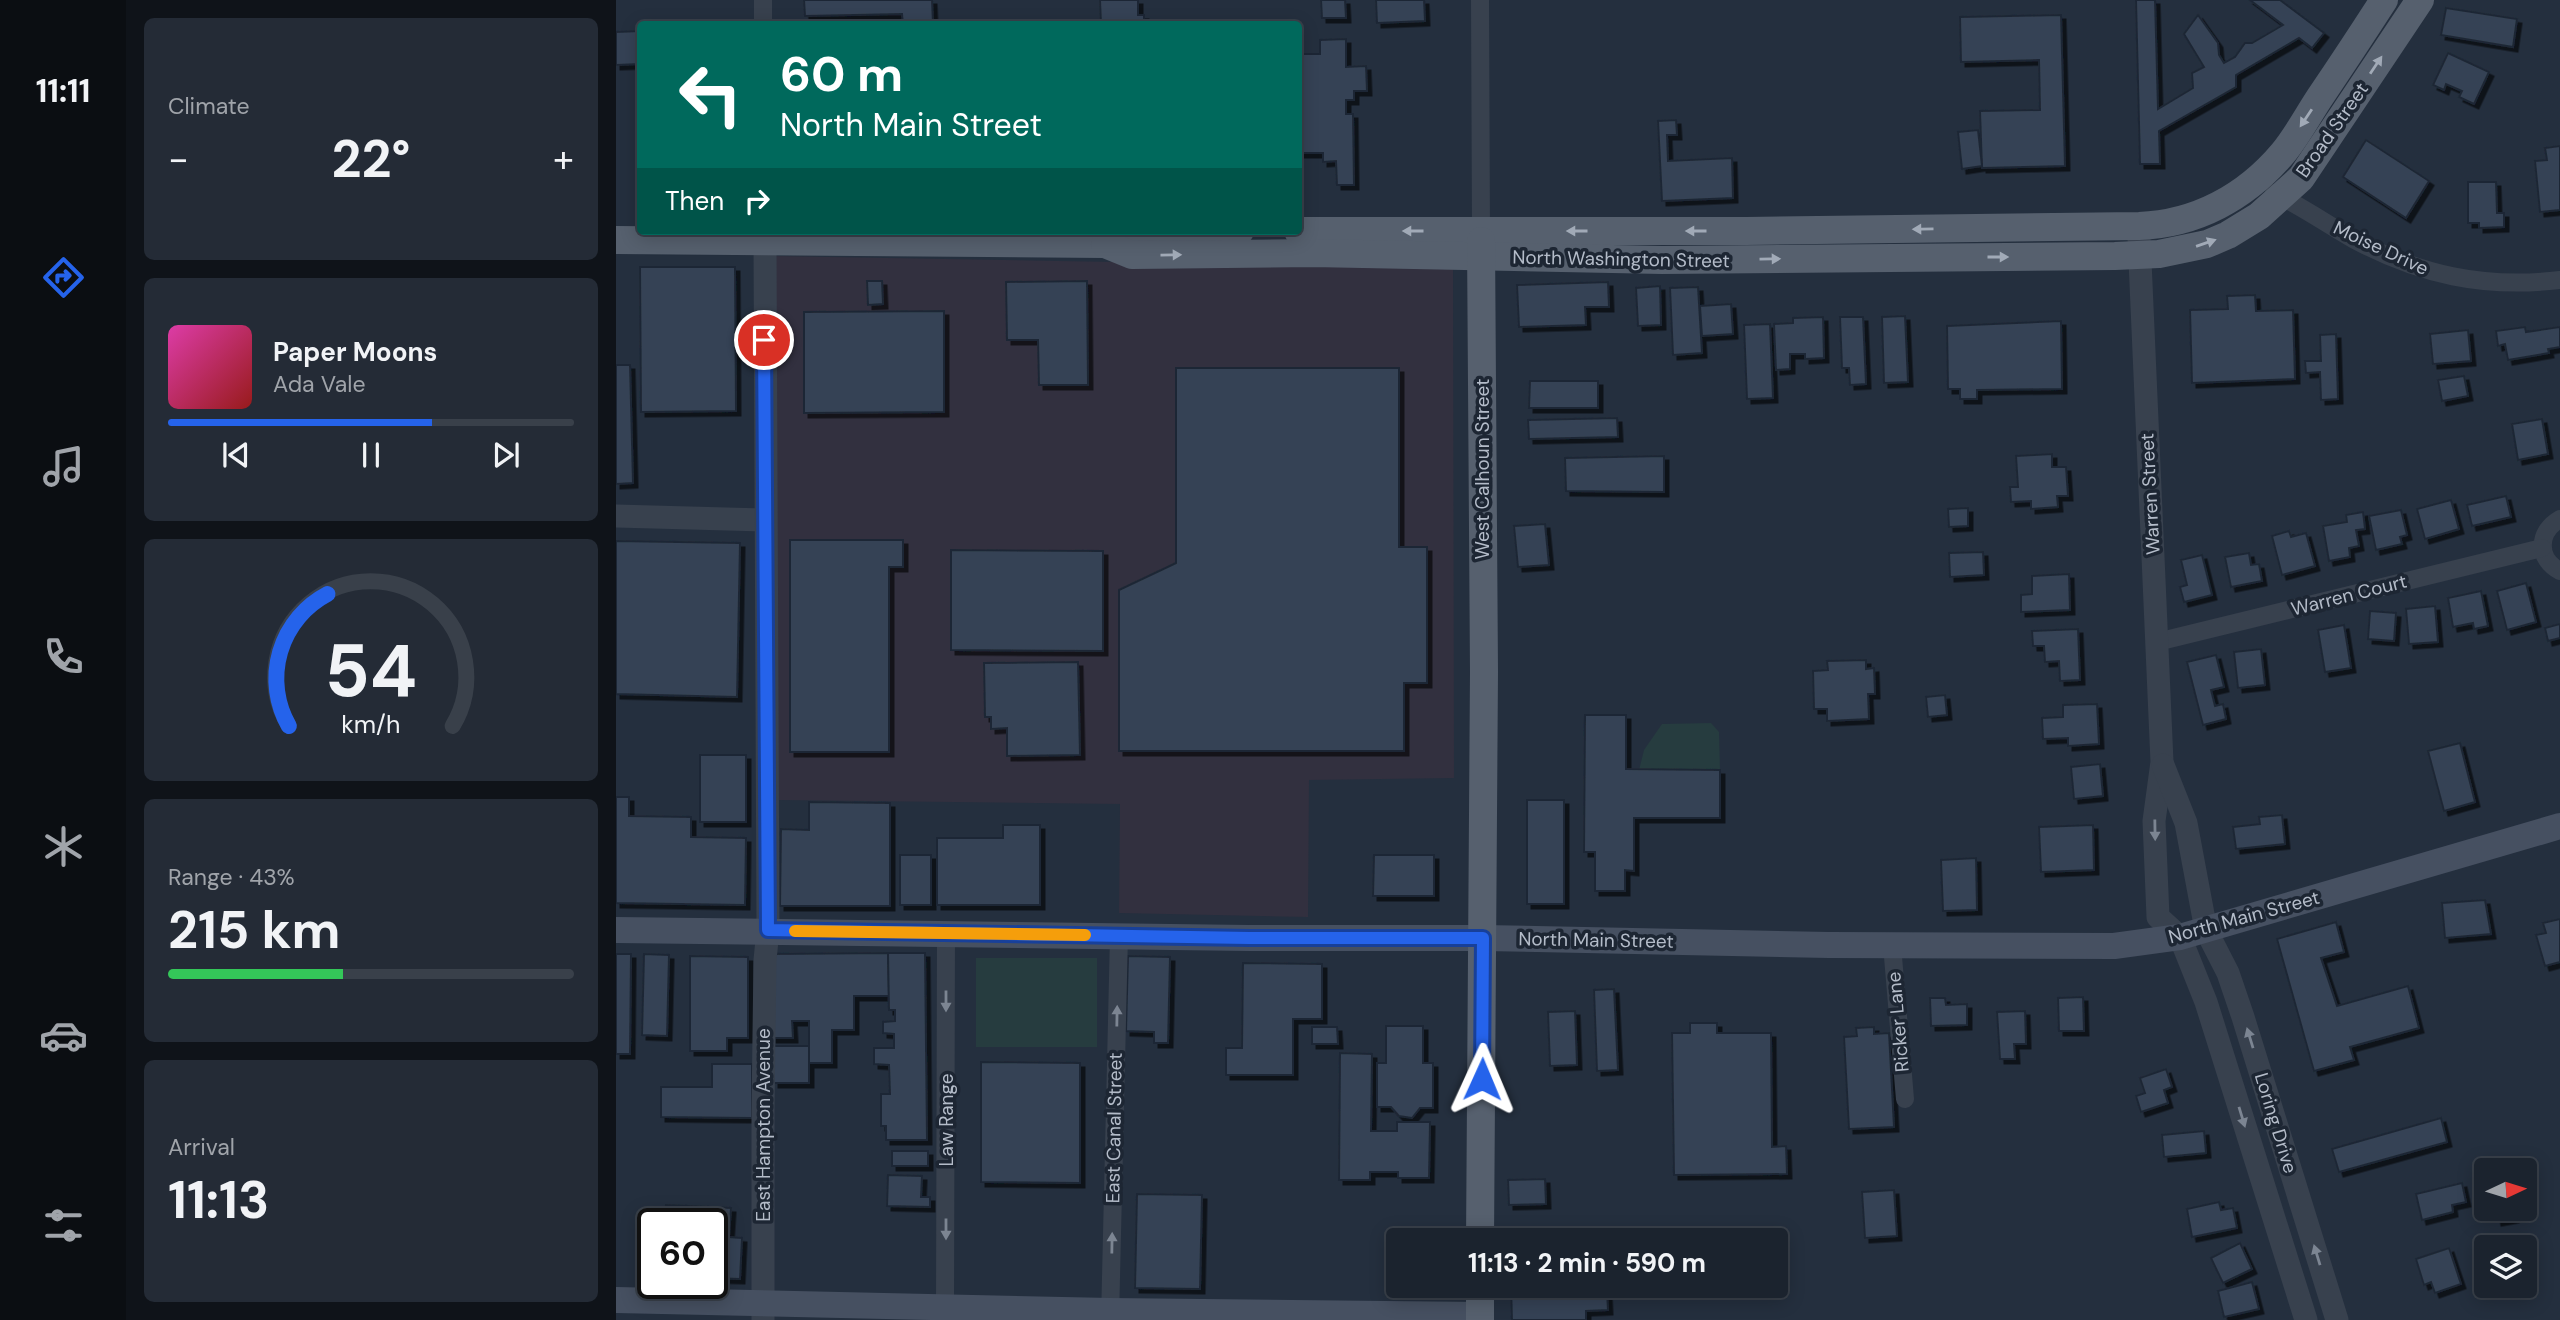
<!DOCTYPE html>
<html lang="en">
<head>
<meta charset="utf-8">
<style>
  body { margin:0; font-family:"DM Sans",sans-serif; background:#242b36; color:#f1f3f6; height:100vh; display:flex; flex-direction:column; font-size:26px; white-space:nowrap }
  * { box-sizing:border-box; margin:0 }
  p { font-size:23px; color:#a0a4aa }
  .icon { flex:none; width:38px; height:38px; fill:none; stroke:currentColor; stroke-width:2; stroke-linecap:round; stroke-linejoin:round }
  .map { position:relative; flex:1; overflow:hidden }
  .side { display:flex; flex-direction:column; gap:18px; padding:18px; background:#0f1319; width:490px }
  .side>* { flex:none }
  .banner { position:absolute; left:21px; top:21px; width:665px; height:214px; border-radius:7px; box-shadow:0 4px 18px #0003,0 0 0 2px #39404a; background:#00695c; color:#fff; overflow:hidden }
  .needle { width:46px; rotate:86deg }
  .controls { position:absolute; left:1858px; top:1158px; display:grid; gap:14px }
  .controls a { display:grid; place-items:center; width:63px; height:63px; border-radius:7px; background:#1b232e; box-shadow:0 4px 18px #0003,0 0 0 2px #39404a; font-size:35px }
  .speed { position:absolute; left:21px; top:1208px; display:flex; gap:14px; font-size:35px; font-weight:700; text-align:center }
  .speed>* { display:grid; place-content:center; width:91px; height:91px; border-radius:50%; background:#1b232e; box-shadow:0 4px 18px #0003,0 0 0 2px #39404a; line-height:1 }
  .speed .limit { border:4px solid #111; border-radius:10px; background:#fff; color:#111 }
  .pin { position:absolute; display:grid; place-items:center; width:60px; height:60px; color:#fff; margin:-30px; border:4px solid #fff; border-radius:50%; box-shadow:0 2px 7px #0007 }
  .me { position:absolute; width:77px; margin:-38px; rotate:1deg; stroke-linejoin:round; filter:drop-shadow(0 0 5px #0008) }
  .turn { display:flex; align-items:center; gap:24px; height:147px; padding:0 28px; font-size:32px }
  .turn .icon { width:91px; height:91px; stroke-width:2.5 }
  .turn b { display:block; font-size:49px; line-height:60px }
  .then { display:flex; align-items:center; height:66px; padding:0 28px; background:#0003; gap:14px; font-size:26px }
  .big { font-size:52px; font-weight:700; line-height:1.1 }
  .side .tile { flex:1; display:flex; flex-direction:column; justify-content:center; gap:10px; min-width:0; padding:0 24px; border-radius:10px; background:#242b36 }
  .side .dial { align-items:center; gap:0 }
  .dial svg { height:182px; overflow:visible; fill:none; stroke:#39404a; stroke-width:7; stroke-linecap:round; text-anchor:middle }
  .dial text { fill:#f1f3f6; stroke:none }
  .song { display:flex; align-items:center; gap:21px }
  .cover { width:84px; height:84px; border-radius:10px; background:linear-gradient(135deg,hsl(320 70% 55%),hsl(0 70% 35%)) }
  .played { height:7px; border-radius:4px; background:linear-gradient(90deg,#2563eb 65%,#39404a 65%) }
  .keys { display:flex; justify-content:space-around; direction:ltr }
  .heat { display:flex; justify-content:space-between; align-items:center; font-size:38px; direction:ltr }
  .charge { height:10px; border-radius:5px; background:linear-gradient(90deg,#34c759 43%,#39404a 0) }
  .trip { position:absolute; left:770px; top:1228px; width:402px; height:70px; border-radius:7px; background:#1b232e; box-shadow:0 4px 18px #0003,0 0 0 2px #39404a; font-weight:700; line-height:70px; text-align:center }
  main { display:flex; flex:1; min-height:0 }
  .dock { display:flex; flex-direction:column; width:126px; justify-content:space-around; align-items:center; background:#0b0e12; color:#a0a4aa }
  .dock .icon { width:49px; height:49px }
  .dock .selected { color:#2563eb }
  .dock b { font-size:32px; color:#f1f3f6 }
  .map>svg:first-child { display:block }
  .medical { fill:#32303f }
  .green { fill:#263c3f }
  .building { fill:#364354; stroke:#1f2835; stroke-width:2; filter:url(#shadow) }
  .lines { fill:none; stroke-linecap:round; stroke-linejoin:round }
  .minor { stroke:#38414e; stroke-width:18 }
  .tertiary { stroke:#38414e; stroke-width:23 }
  .secondary { stroke:#465061; stroke-width:26 }
  .primary { stroke:#56606e; stroke-width:28 }
  .oneway { fill:#a1aab7 }
  .oneway2 { fill:#7c8592 }
  .route-casing { stroke:#184099; stroke-width:18 }
  .route { stroke:#2563eb; stroke-width:12 }
  .slow { stroke:#f59e0b; stroke-width:12 }
  .labels { text-anchor:middle; dominant-baseline:central; stroke-width:7; stroke-linejoin:round; paint-order:stroke }
  .street-label { font-size:19px; fill:#b4bcc9; stroke:#1d2633 }
</style>
</head>
<body>
<main>
<nav class="dock">
<b>11:11</b>
<svg class="icon selected" aria-label="directions" viewBox="0 0 24 24"><path d="M12 3l9 9-9 9-9-9zM9 14v-3h6M13 9l2 2-2 2"/></svg>
<svg class="icon" aria-label="music" viewBox="0 0 24 24"><path d="M9 18V5l10-2v13"/><circle cx="6" cy="18" r="3"/><circle cx="16" cy="16" r="3"/></svg>
<svg class="icon" aria-label="phone" viewBox="0 0 24 24"><path d="M5 4h4l2 5-3 2q2 4 5 5l2-3 5 2v4C11 20 4 13 5 4z"/></svg>
<svg class="icon" aria-label="climate" viewBox="0 0 24 24"><path d="M12 3v18M4 7l16 10M4 17L20 7"/></svg>
<svg class="icon" aria-label="car" viewBox="0 0 24 24"><path d="M5 17H2v-5l4-1 3-4h7l3 4 3 1v5h-3M9 17h6M6 11h13"/><circle cx="7" cy="17" r="2"/><circle cx="17" cy="17" r="2"/></svg>
<svg class="icon" aria-label="filters" viewBox="0 0 24 24"><path d="M4 7h16M4 17h16"/><circle cx="9" cy="7" r="2"/><circle cx="15" cy="17" r="2"/></svg>
</nav>
<section class="side">
<div class="tile"><p>Climate</p>
<div class="heat"><a>−</a><b class="big">22°</b><a>+</a></div>
</div>
<div class="tile">
<div class="song"><i class="cover"></i><div><b>Paper Moons</b><p>Ada Vale</p></div></div>
<div class="played"></div>
<div class="keys"><svg class="icon" aria-label="previous" viewBox="0 0 24 24"><path d="M18 5L8 12l10 7zM5 5v14"/></svg><svg class="icon" aria-label="pause" viewBox="0 0 24 24"><path d="M8 5v14M16 5v14"/></svg><svg class="icon" aria-label="next" viewBox="0 0 24 24"><path d="M6 5l10 7-10 7zM19 5v14"/></svg></div>
</div>
<div class="tile dial"><svg viewBox="0 0 100 80">
<path d="M14 69A42 42 0 1 1 86 69"/>
<path d="M14 69A42 42 0 0 1 31 11" stroke="#2563eb"/>
<text x="50" y="56" font-size="32" font-weight="700">54</text>
<text x="50" y="72" font-size="11">km/h</text>
</svg></div>
<div class="tile"><p>Range · 43%</p><b class="big">215 km</b><div class="charge"></div></div>
<div class="tile"><p>Arrival</p><b class="big">11:13</b></div>
</section>
<div class="map">
<svg width="1944" height="1320" viewBox="0 0 1944 1320">
  <defs>
    <filter id="shadow"><feDropShadow dx="4.5" dy="4.5" stdDeviation="0" flood-color="#0009"/></filter>
  </defs>
  <rect width="100%" height="100%" fill="#242f3e"/>
  <path class="medical" d="M156,256L837,268L838,778L693,780L692,917L503,913L504,804L160,800Z"/>
  <g class="green">
    <path d="M1095,723L1103,732L1104,770H1023L1028,750L1046,724Z"/>
    <rect x="360" y="958" width="121" height="89"/>
  </g>
  <g class="building">
    <path d="M188,0H316L317,24H287L286,14L189,16Z"/>
    <path d="M484,0H522V15H528V24H485Z"/>
    <path d="M705,0H729L730,18H706Z"/>
    <path d="M760,0H808L809,21L761,23Z"/>
    <path d="M1520,0H1539L1542,109L1577,88L1576,73L1588,67L1568,34L1582,15L1602,43L1603,55L1608,63L1619,57L1629,43H1636L1667,25L1634,0H1664L1708,33L1696,48L1683,38L1620,75V87L1543,131L1544,164H1524Z"/>
    <path d="M1830,8L1901,19L1897,47L1825,35Z"/>
    <path d="M1445,15L1449,166L1366,168L1364,111L1424,110L1423,60L1345,62L1344,17Z"/>
    <path d="M24,31V64L0,65V32Z"/>
    <path d="M730,39V67L750,66L751,91H738V100H730V114H737L738,185H721L720,161L707,162V153H682V54H704V40Z"/>
    <path d="M1832,53L1873,72L1858,104L1843,97L1846,91L1830,84L1828,90L1817,85Z"/>
    <path d="M1060,120L1061,135H1051L1052,161L1116,158L1117,198L1046,201L1042,121Z"/>
    <path d="M1362,130L1366,166L1346,169L1342,132Z"/>
    <path d="M1750,140L1813,181L1790,218L1727,177Z"/>
    <path d="M1944,146V210L1924,212L1919,161L1931,160L1929,148Z"/>
    <path d="M1852,182H1880L1881,213H1888V227L1863,228V223H1852Z"/>
    <path d="M24,267H119L120,411L25,412Z"/>
    <path d="M251,281H266L267,304L252,305Z"/>
    <path d="M471,281L472,385H423L422,340H391L390,282Z"/>
    <path d="M992,282L993,307H969L970,325L903,327L901,285Z"/>
    <path d="M1044,286L1045,325L1022,326L1020,288Z"/>
    <path d="M1082,287L1086,353L1057,355L1054,288Z"/>
    <path d="M1639,295L1640,311L1677,310L1679,379L1576,383L1574,310L1612,309L1611,296Z"/>
    <path d="M1115,304L1117,334L1086,336L1084,306Z"/>
    <path d="M328,311V412L188,413V312Z"/>
    <path d="M1289,316L1292,382L1268,383L1266,317Z"/>
    <path d="M1207,317L1208,358L1189,359V354H1174V369L1160,370L1158,324L1177,323V318Z"/>
    <path d="M1224,317H1247L1250,384L1234,385L1233,368H1226Z"/>
    <path d="M1445,321L1446,389L1361,390V399H1344V389H1332L1331,326Z"/>
    <path d="M1154,324L1157,398L1131,399L1128,325Z"/>
    <path d="M1909,327L1910,332L1944,327V347L1932,349L1933,353L1892,360L1889,344L1882,346L1880,331Z"/>
    <path d="M1852,330L1855,361L1817,364L1814,334Z"/>
    <path d="M1720,334L1722,399L1705,400L1704,372L1690,373L1689,361H1705L1704,335Z"/>
    <path d="M0,365H14L17,483L0,484Z"/>
    <path d="M560,368H783V547H811V683H788V751H503V590L560,563Z"/>
    <path d="M1848,376L1852,396L1826,401L1822,380Z"/>
    <path d="M914,381H982V408H913Z"/>
    <path d="M1001,418L1002,437L913,439L912,420Z"/>
    <path d="M1926,419L1932,454L1902,460L1896,424Z"/>
    <path d="M1436,454V467H1450L1452,496H1441L1442,507L1415,509V501L1395,502L1394,487H1402L1400,456Z"/>
    <path d="M1048,456V492L950,491L949,458Z"/>
    <path d="M1890,496L1895,517L1856,526L1851,505Z"/>
    <path d="M1835,500L1843,529L1809,539L1801,509Z"/>
    <path d="M1352,508V526L1333,527L1332,509Z"/>
    <path d="M1785,510L1791,535L1784,537L1786,544L1760,550L1753,516Z"/>
    <path d="M1747,512L1749,529L1740,530L1743,546L1733,548L1734,557L1713,561L1707,526L1731,522L1730,515Z"/>
    <path d="M929,524L933,565L902,567L898,526Z"/>
    <path d="M1673,531L1675,537L1690,533L1699,566L1666,575L1656,536Z"/>
    <path d="M174,540H287V567H273V752H174Z"/>
    <path d="M0,541L124,543L121,697L0,694Z"/>
    <path d="M335,550L487,551V651L335,650Z"/>
    <path d="M1367,552L1368,575L1334,577L1333,553Z"/>
    <path d="M1633,553L1635,565L1643,564L1646,581L1615,587L1609,557Z"/>
    <path d="M1586,555L1596,595L1568,602L1564,587L1571,585L1565,560Z"/>
    <path d="M1453,574L1454,610L1405,612V595L1416,594V576Z"/>
    <path d="M1910,583L1920,622L1891,630L1881,591Z"/>
    <path d="M1865,591L1872,626L1858,629L1857,623L1837,627L1832,598Z"/>
    <path d="M1819,606L1822,642L1793,644L1790,609Z"/>
    <path d="M1754,611L1780,613L1778,641L1752,639Z"/>
    <path d="M1944,624V638L1932,641L1929,628Z"/>
    <path d="M1728,625L1735,668L1709,672L1702,630Z"/>
    <path d="M1462,629L1464,680L1444,681L1443,661L1429,662L1428,646H1417L1416,631Z"/>
    <path d="M1645,649L1649,685L1622,688L1618,652Z"/>
    <path d="M1600,655L1608,687L1595,690L1599,706L1607,704L1610,719L1587,725L1571,662Z"/>
    <path d="M1250,660V669L1258,668L1259,694H1252L1253,719L1211,721V709H1198L1197,671L1212,670L1211,661Z"/>
    <path d="M462,662L464,755L391,756V728L375,729V717H369L368,663Z"/>
    <path d="M1329,695L1331,715L1312,717L1310,697Z"/>
    <path d="M1481,704L1483,744L1452,746V738L1427,739L1426,718L1447,717V705Z"/>
    <path d="M969,715H1010V769L1104,770V818H1018V871L1009,870V891H979V852H968Z"/>
    <path d="M1844,743L1859,802L1828,811L1812,751Z"/>
    <rect x="84" y="755" width="46" height="67"/>
    <path d="M1484,764L1487,796L1458,799L1455,767Z"/>
    <path d="M0,797H13V816L75,817V837L130,838L129,905L0,903Z"/>
    <rect x="911" y="800" width="37" height="104"/>
    <path d="M193,802L274,803V906H164L165,829L193,830Z"/>
    <path d="M1666,815L1669,844L1620,849L1617,827L1644,824L1643,817Z"/>
    <path d="M387,825H424V905H321V838H387Z"/>
    <path d="M1477,825L1478,870L1425,872L1423,827Z"/>
    <rect x="284" y="855" width="31" height="50"/>
    <path d="M758,855H818V896H757Z"/>
    <path d="M1360,858L1361,910L1327,911L1325,860Z"/>
    <path d="M1869,900L1875,934L1829,938L1826,903Z"/>
    <path d="M1944,919V962L1929,966L1920,935L1930,933L1927,923Z"/>
    <path d="M1720,922L1728,952L1705,958L1721,1006L1792,986L1803,1028L1734,1047L1738,1060L1698,1071L1661,939Z"/>
    <path d="M272,953L273,996H238V1030H216V1063H193V1021H176L177,1038H156L155,954Z"/>
    <path d="M272,953H309L311,1140H270V1126H265V1094H274L273,1065L258,1064V1048H278V1034L267,1033V1022L279,1021V1010H273Z"/>
    <path d="M0,954H15L14,1054H0Z"/>
    <path d="M28,954L53,955L51,1036L26,1035Z"/>
    <path d="M74,956L132,957V1038H111V1051H74Z"/>
    <path d="M512,956L554,957L552,1043H538V1032L510,1031Z"/>
    <path d="M627,963L706,964V1019H677V1075H610V1048H626Z"/>
    <path d="M998,989L1002,1070L981,1071L978,990Z"/>
    <path d="M1467,997L1468,1031H1443L1442,998Z"/>
    <path d="M1314,998H1329L1330,1005L1351,1004V1025L1315,1026Z"/>
    <path d="M959,1011L961,1065L934,1066L932,1012Z"/>
    <path d="M1409,1011L1410,1044H1398L1399,1059H1384L1381,1012Z"/>
    <path d="M1074,1023H1101V1033H1155L1156,1147L1170,1146L1171,1174L1058,1175L1056,1033H1074Z"/>
    <path d="M770,1026H807V1063H817V1108H804L796,1118L783,1116L775,1107H761V1063H770Z"/>
    <path d="M696,1027H721L722,1044H696Z"/>
    <path d="M1258,1027V1034L1273,1033L1278,1127L1233,1129L1228,1037L1241,1036L1240,1028Z"/>
    <rect x="158" y="1046" width="35" height="37"/>
    <path d="M724,1053L756,1054L755,1131H781V1122H814L813,1178H782V1172H754V1180H723Z"/>
    <path d="M365,1062L464,1063V1183L365,1182Z"/>
    <path d="M96,1064H136V1118L45,1117V1087H96Z"/>
    <path d="M1550,1069L1556,1087L1548,1090L1552,1103L1525,1112L1520,1096L1529,1093L1524,1078Z"/>
    <path d="M1825,1118L1831,1142L1723,1172L1716,1149Z"/>
    <path d="M1588,1131L1590,1153L1548,1157L1546,1135Z"/>
    <rect x="276" y="1151" width="36" height="15"/>
    <path d="M272,1175L306,1176L305,1197H314V1207L271,1206Z"/>
    <path d="M929,1179L930,1204L893,1205L892,1180Z"/>
    <path d="M1846,1183L1850,1202L1836,1205L1837,1212L1806,1220L1800,1194Z"/>
    <path d="M1278,1190L1281,1236L1249,1238L1246,1192Z"/>
    <path d="M521,1194L586,1195L584,1289L519,1288Z"/>
    <path d="M1603,1202L1605,1210L1617,1208L1621,1228L1576,1237L1571,1209Z"/>
    <path d="M50,1205L115,1208L113,1237L126,1238L124,1279L96,1278V1223H49Z"/>
    <path d="M1879,1209H1896L1898,1218L1881,1221Z"/>
    <path d="M1624,1243L1636,1269L1607,1283L1595,1258Z"/>
    <path d="M1833,1248L1845,1284L1819,1293L1815,1282L1808,1285L1800,1259Z"/>
    <path d="M1636,1282L1643,1309L1608,1317L1602,1291Z"/>
    <path d="M895,1286H979L980,1292H991L992,1310L970,1311V1320H896Z"/>
  </g>
  <g class="lines">
    <g class="minor">
      <path d="M147,0V24"/>
      <path d="M864,0L865,231"/>
      <path d="M1658,193C1685,206 1711,224 1737,239C1804,275 1868,289 1944,280"/>
      <path d="M1944,519C1921,532 1921,559 1944,571"/>
      <path d="M1541,642L1926,548"/>
      <path d="M1276,945L1289,1099"/>
      <path d="M329,1307L330,933"/>
      <path d="M494,1320L503,935"/>
    </g>
    <g class="tertiary">
      <path d="M1523,238L1546,762L1538,821L1542,917L1564,937L1590,1002L1690,1320"/>
      <path d="M0,516L149,520"/>
      <path d="M1547,765L1570,823L1590,930L1612,973L1627,1017L1721,1320"/>
      <path d="M147,1320V1109L149,960L152,930L149,242"/>
    </g>
    <g class="secondary">
      <path d="M0,930L633,938H867L1213,945L1498,946L1564,937L1944,826"/>
      <path d="M0,1300L494,1311L864,1315"/>
    </g>
    <g class="primary">
      <path d="M682,231H1130L1523,226C1580,224 1630,197 1667,153C1682,135 1693,113 1706,94C1727,63 1748,31 1768,0"/>
      <path d="M0,240L489,244L525,235L624,231"/>
      <path d="M489,244L516,255L697,253L1046,260L1499,256L1543,254L1591,244L1612,235L1643,216L1685,178L1804,0"/>
      <path d="M864,1241L868,672L865,241"/>
      <path d="M864,1320V1286"/>
    </g>
  </g>
  <defs><path id="oneway-solid" d="M-6-.8H1V-3.2L6.5 0L1 3.2V.8H-6Z" transform="scale(1.75)"/></defs>
  <g class="oneway">
    <use href="#oneway-solid" transform="translate(1760 65) rotate(-56)"/>
    <use href="#oneway-solid" transform="translate(1690 118) rotate(124)"/>
    <use href="#oneway-solid" transform="translate(1307 229) rotate(179)"/>
    <use href="#oneway-solid" transform="translate(797 231) rotate(-180)"/>
    <use href="#oneway-solid" transform="translate(961 231) rotate(-180)"/>
    <use href="#oneway-solid" transform="translate(1080 231) rotate(180)"/>
    <use href="#oneway-solid" transform="translate(1590 243) rotate(-19)"/>
    <use href="#oneway-solid" transform="translate(555 255) rotate(-1)"/>
    <use href="#oneway-solid" transform="translate(1382 257)"/>
    <use href="#oneway-solid" transform="translate(1154 259) rotate(-1)"/>
  </g>
  <g class="oneway2">
    <use href="#oneway-solid" transform="translate(1539 830) rotate(89)"/>
    <use href="#oneway-solid" transform="translate(330 1001) rotate(90)"/>
    <use href="#oneway-solid" transform="translate(501 1016) rotate(-89)"/>
    <use href="#oneway-solid" transform="translate(1634 1038) rotate(-107)"/>
    <use href="#oneway-solid" transform="translate(1626 1117) rotate(73)"/>
    <use href="#oneway-solid" transform="translate(330 1229) rotate(90)"/>
    <use href="#oneway-solid" transform="translate(496 1243) rotate(-89)"/>
    <use href="#oneway-solid" transform="translate(1701 1255) rotate(-107)"/>
  </g>
  <g class="lines">
    <g class="route-casing">
      <path id="route" d="M148,340L152,930L633,938H867L866,1079"/>
    </g>
    <use href="#route" class="route"/>
    <path class="slow" d="M179,931L469,935"/>
  </g>
  <g class="labels">
    <g class="street-label">
      <text transform="translate(1716 130) rotate(-55)">Broad Street</text>
      <text transform="translate(1765 248) rotate(25)">Moise Drive</text>
      <text transform="translate(1005 259) rotate(1)">North Washington Street</text>
      <text transform="translate(866 469) rotate(-90)">West Calhoun Street</text>
      <text transform="translate(1534 494) rotate(-93)">Warren Street</text>
      <text transform="translate(1733 595) rotate(-14)">Warren Court</text>
      <text transform="translate(1628 917) rotate(-15)">North Main Street</text>
      <text transform="translate(980 940) rotate(1)">North Main Street</text>
      <text transform="translate(1282 1022) rotate(-95)">Ricker Lane</text>
      <text transform="translate(330 1120) rotate(-90)">Law Range</text>
      <text transform="translate(1660 1123) rotate(73)">Loring Drive</text>
      <text transform="translate(147 1125) rotate(-90)">East Hampton Avenue</text>
      <text transform="translate(498 1128) rotate(-89)">East Canal Street</text>
    </g>
  </g>
</svg>
<div class="controls">
<a><svg class="needle" viewBox="-14 -14 28 28"><path d="M0-13l5 13h-10z" fill="#e53935"/><path d="M0 13l5-13h-10z" fill="#a0a4aa"/></svg></a>
<a><svg class="icon" aria-label="layers" viewBox="0 0 24 24"><path d="M12 4l9 5-9 5-9-5zM3 14l9 5 9-5"/></svg></a>
</div>
<div class="speed"><div class="limit">60</div></div>
<div class="pin" style="left:148px;top:340px;background:#d93025"><svg class="icon" aria-label="arrive" viewBox="0 0 24 24"><path d="M6 21V4h12l-3 4 3 4H6"/></svg></div>
<svg class="me" style="left:866px;top:1079px" viewBox="-20 -20 40 40"><path d="M0-17L14 15 0 8-14 15z" fill="#2563eb" stroke="#fff" stroke-width="4"/></svg>
<div class="trip">11:13 · 2 min · 590 m</div>
<div class="banner">
<div class="turn"><svg class="icon" aria-label="left" viewBox="0 0 24 24"><path d="M17 20v-9H6M10 6l-5 5 5 5"/></svg><div><b>60 m</b>North Main Street</div></div>
<div class="then">Then<svg class="icon" aria-label="right" viewBox="0 0 24 24"><path d="M7 20v-9h11M14 6l5 5-5 5"/></svg></div>
</div>
</div>
</main>
</body>
</html>
